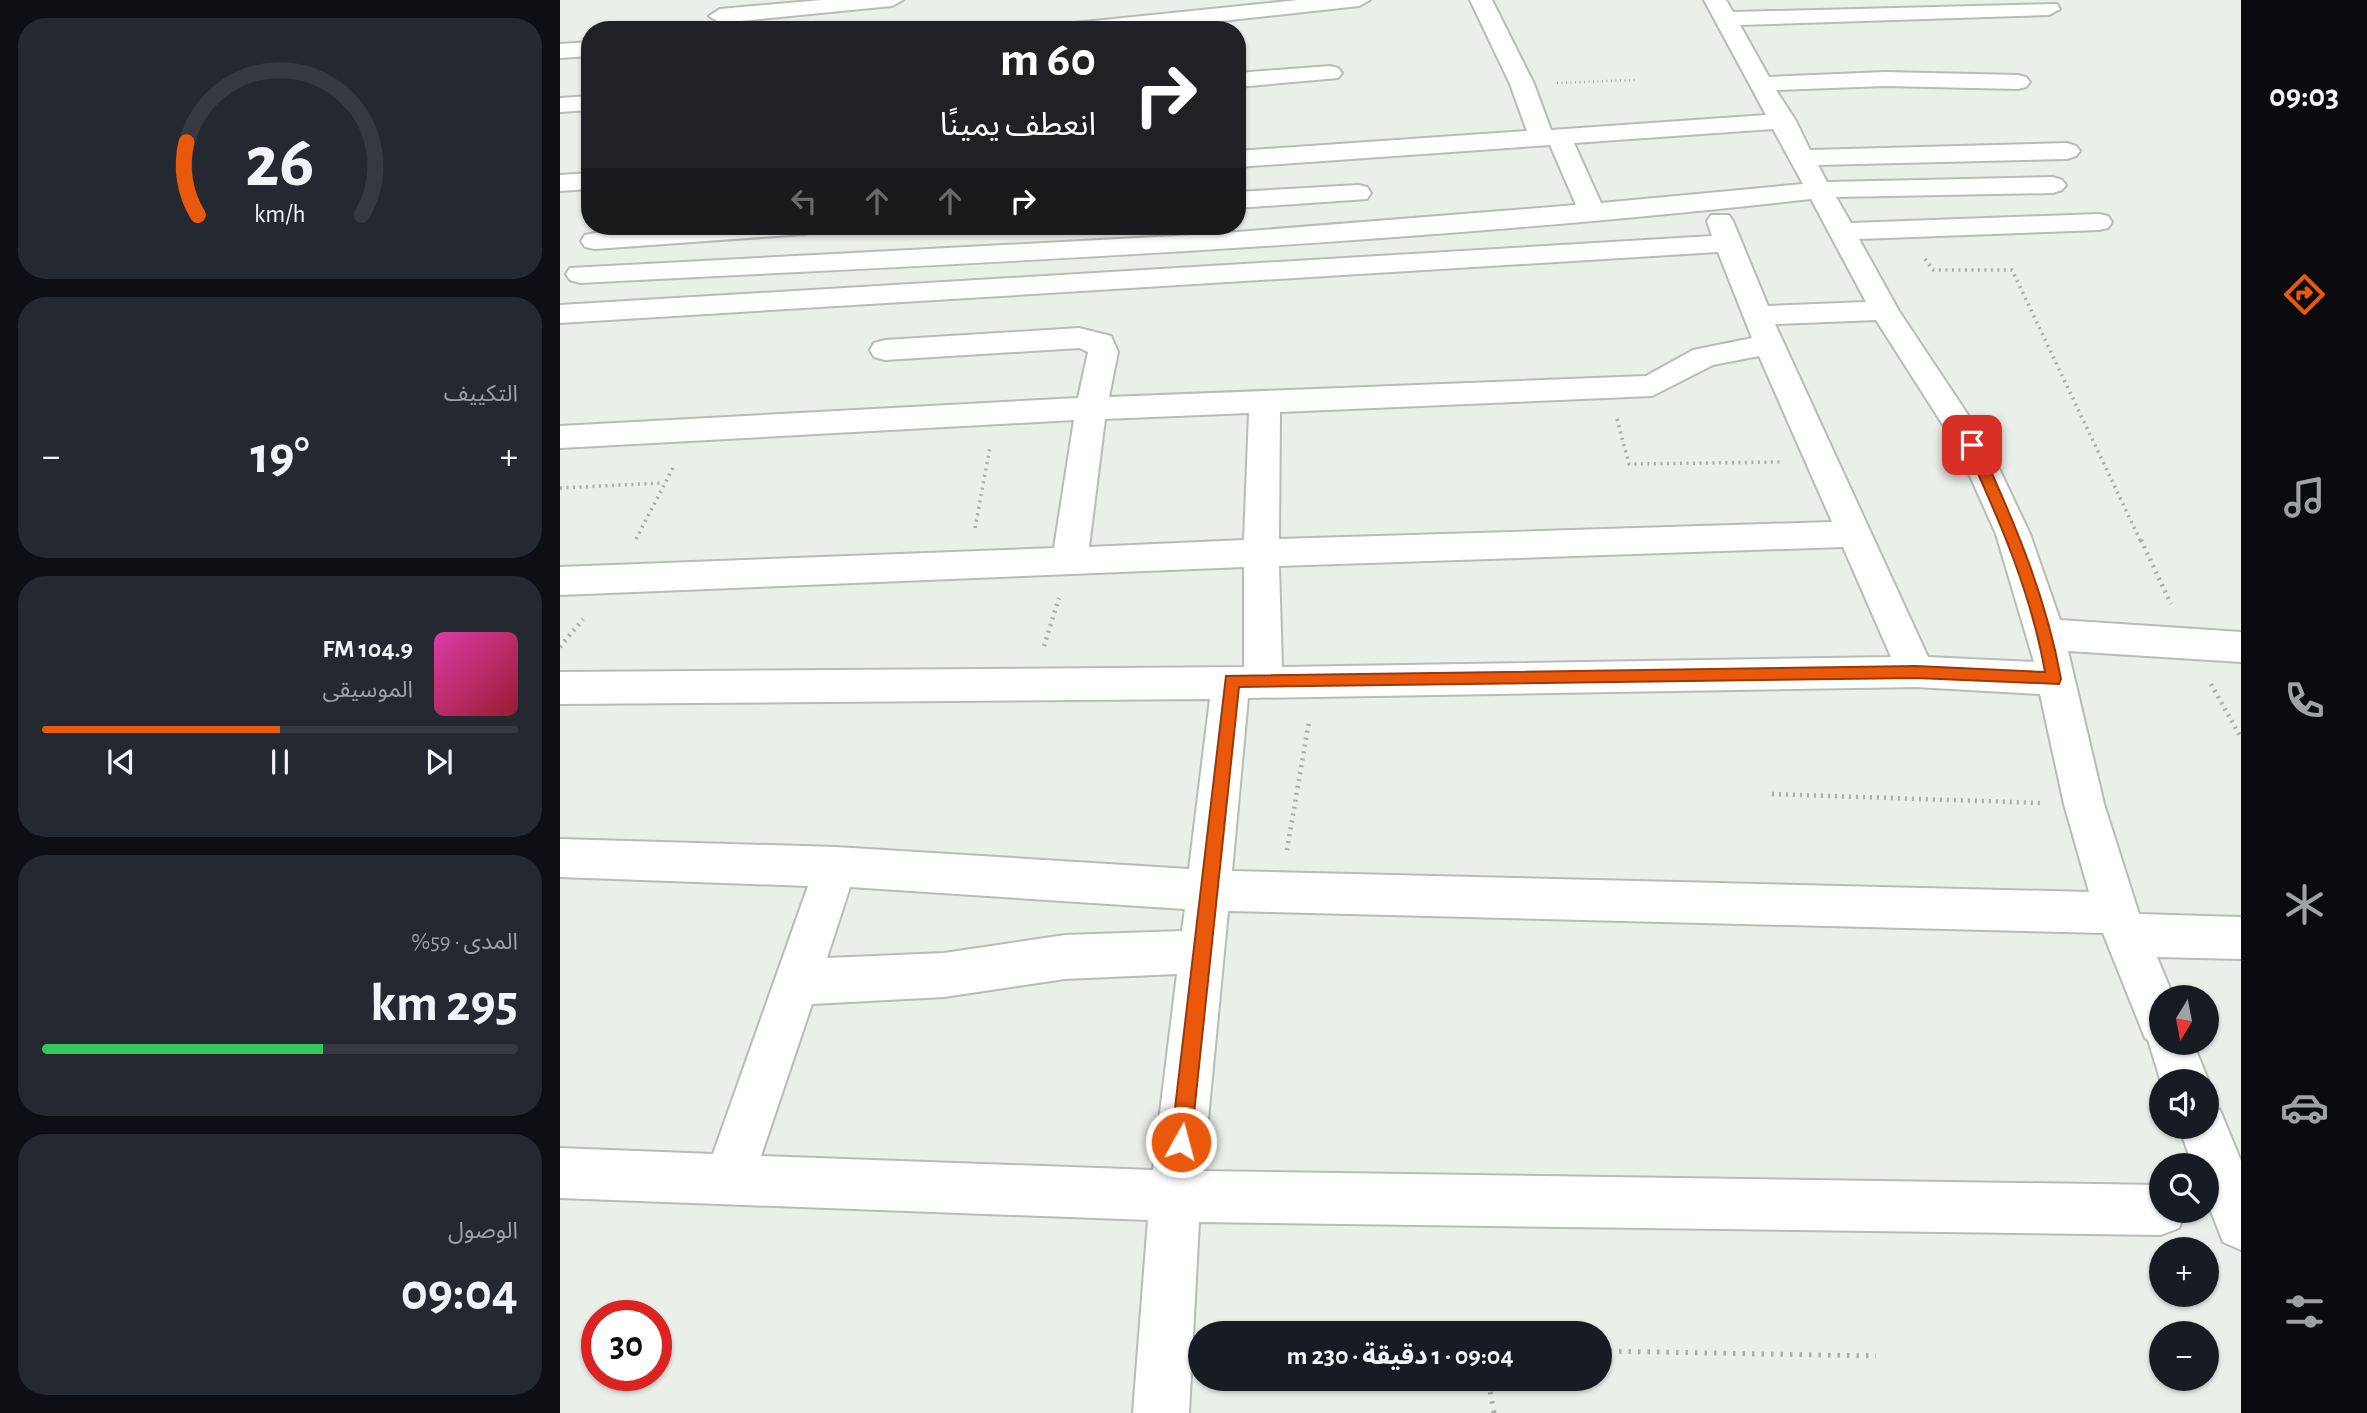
<!DOCTYPE html>
<html lang="ar">
<head>
<meta charset="utf-8">
<style>
  body { margin:0; font-family:"Alegreya Sans","Noto Sans Arabic",sans-serif; background:#242831; color:#f1f3f6; direction:rtl; height:100vh; display:flex; flex-direction:column; font-size:26px; white-space:nowrap }
  * { box-sizing:border-box; margin:0 }
  p { font-size:23px; color:#9ea1a6 }
  .icon { flex:none; width:38px; height:38px; fill:none; stroke:currentColor; stroke-width:2; stroke-linecap:round; stroke-linejoin:round }
  .map { position:relative; flex:1; overflow:hidden; direction:ltr }
  .drawer { display:flex; flex-direction:column; gap:18px; padding:18px; background:#0d0f14; width:560px }
  .drawer>* { flex:none }
  .hud { position:absolute; left:21px; top:21px; width:665px; height:214px; border-radius:28px; box-shadow:0 2px 5px #0004; direction:rtl; background:#202124; color:#fff; overflow:hidden }
  .needle { width:46px; rotate:190deg }
  .tools { position:absolute; left:1589px; top:985px; display:grid; gap:14px }
  .tools a { display:grid; place-items:center; width:70px; height:70px; border-radius:50%; background:#171b24; box-shadow:0 2px 5px #0004; font-size:35px }
  .speed { position:absolute; left:21px; top:1300px; display:flex; gap:14px; font-size:35px; font-weight:700; text-align:center }
  .speed>* { display:grid; place-content:center; width:91px; height:91px; border-radius:50%; background:#171b24; box-shadow:0 2px 5px #0004; line-height:1 }
  .speed .limit { border:10px solid #d22; background:#fff; color:#111 }
  .pin { position:absolute; display:grid; place-items:center; width:60px; height:60px; color:#fff; margin:-30px; border-radius:14px; box-shadow:0 4px 10px #0006 }
  .me { position:absolute; width:77px; margin:-38px; rotate:7deg; stroke-linejoin:round; filter:drop-shadow(0 0 5px #0008) }
  .turn { display:flex; align-items:center; gap:24px; height:147px; padding:0 35px; font-size:32px }
  .turn .icon { width:91px; height:91px; stroke-width:2.5 }
  .turn b { display:block; font-size:49px; line-height:60px }
  .lanes { display:flex; align-items:center; height:66px; padding:0 35px; background:#0003; justify-content:center; gap:35px; direction:ltr }
  .lanes .off { opacity:.35 }
  .big { font-size:52px; font-weight:700; line-height:1.1 }
  .drawer .widget { flex:1; display:flex; flex-direction:column; justify-content:center; gap:10px; min-width:0; padding:0 24px; border-radius:28px; background:#242831 }
  .drawer .dial { align-items:center; gap:0 }
  .dial svg { height:182px; overflow:visible; fill:none; stroke:#363941; stroke-width:7; stroke-linecap:round; text-anchor:middle }
  .dial text { fill:#f1f3f6; stroke:none }
  .song { display:flex; align-items:center; gap:21px }
  .cover { width:84px; height:84px; border-radius:10px; background:linear-gradient(135deg,hsl(320 70% 55%),hsl(350 70% 35%)) }
  .played { height:7px; border-radius:4px; background:linear-gradient(90deg,#ea580c 50%,#363941 50%) }
  .keys { display:flex; justify-content:space-around; direction:ltr }
  .heat { display:flex; justify-content:space-between; align-items:center; font-size:38px; direction:ltr }
  .charge { height:10px; border-radius:5px; background:linear-gradient(90deg,#34c759 59%,#363941 0) }
  .trip { position:absolute; left:628px; top:1321px; width:424px; height:70px; border-radius:35px; background:#171b24; box-shadow:0 2px 5px #0004; font-weight:700; line-height:70px; text-align:center; direction:rtl }
  main { display:flex; flex:1; min-height:0 }
  .dock { display:flex; flex-direction:column; width:126px; justify-content:space-around; align-items:center; background:#090b0e; color:#9ea1a6 }
  .dock .icon { width:49px; height:49px }
  .dock .on { color:#ea580c }
  .dock b { font-size:32px; color:#f1f3f6 }
  .map>svg:first-child { display:block }
  .lines { fill:none; stroke-linecap:round; stroke-linejoin:round }
  .street-casing { stroke:#b7bcb6; stroke-width:4 }
  .path-far3 { stroke:#aaada9; stroke-width:2.5; stroke-dasharray:1 3.5; stroke-linecap:butt }
  .path-far2 { stroke:#aaada9; stroke-width:3.5; stroke-dasharray:2 4.5; stroke-linecap:butt }
  .path-far1 { stroke:#aaada9; stroke-width:4.5; stroke-dasharray:2 5; stroke-linecap:butt }
  .path { stroke:#aaada9; stroke-width:5; stroke-dasharray:2.5 7; stroke-linecap:butt }
  .street { fill:#fff; fill-rule:evenodd }
  .route { fill:#ea580c; stroke:#983908; stroke-width:2 }
</style>
</head>
<body>
<main>
<nav class="dock">
<b>09:03</b>
<svg class="icon on" aria-label="directions" viewBox="0 0 24 24"><path d="M12 3l9 9-9 9-9-9zM9 14v-3h6M13 9l2 2-2 2"/></svg>
<svg class="icon" aria-label="music" viewBox="0 0 24 24"><path d="M9 18V5l10-2v13"/><circle cx="6" cy="18" r="3"/><circle cx="16" cy="16" r="3"/></svg>
<svg class="icon" aria-label="phone" viewBox="0 0 24 24"><path d="M5 4h4l2 5-3 2q2 4 5 5l2-3 5 2v4C11 20 4 13 5 4z"/></svg>
<svg class="icon" aria-label="climate" viewBox="0 0 24 24"><path d="M12 3v18M4 7l16 10M4 17L20 7"/></svg>
<svg class="icon" aria-label="car" viewBox="0 0 24 24"><path d="M5 17H2v-5l4-1 3-4h7l3 4 3 1v5h-3M9 17h6M6 11h13"/><circle cx="7" cy="17" r="2"/><circle cx="17" cy="17" r="2"/></svg>
<svg class="icon" aria-label="filters" viewBox="0 0 24 24"><path d="M4 7h16M4 17h16"/><circle cx="9" cy="7" r="2"/><circle cx="15" cy="17" r="2"/></svg>
</nav>
<div class="map">
<svg width="1681" height="1413" viewBox="0 0 1681 1413">
  <rect width="100%" height="100%" fill="#ebefe9"/>
  <g class="lines">
    <g class="street-casing">
      <g id="street">
        <path d="M262,0H343L332,6L160,23L149,16L160,9Z"/>
        <path d="M738,0H810L799,6L579,30H503L514,23Z"/>
        <path d="M910,0H932L974,84L991,130L1206,115L1144,0H1166L1173,12L1497,4L1500,9L1489,15L1180,25L1209,77L1325,72L1458,75L1466,77L1470,82L1466,87L1458,89L1325,86L1216,90L1236,121L1250,150L1507,143L1516,146L1520,151L1516,156L1507,159L1258,165L1267,182L1493,177L1502,180L1506,185L1502,190L1493,193L1276,197L1291,223L1539,214L1548,216L1552,222L1548,228L1539,230L1299,239L1339,311L1428,445L1470,534L1500,620L1681,632V662L1508,651L1544,804L1579,914L1681,917V959L1597,957L1614,998H1601V1043H1633L1649,1082L1647,1087V1082H1601L1588,1040L1585,1038L1543,933L668,911L643,1171L1601,1185V1211H1626L1619,1228L1601,1235L639,1222L629,1413H573L588,1220L0,1198V1148L153,1154L248,886L0,877V839L276,847L629,869L650,699L0,704V672L684,667V567L0,595V567L494,548L514,420L0,448V426L518,398L528,352L519,348L325,360L314,357L310,350L314,343L325,340L519,328L551,336L558,352L549,397L1086,376L1133,350L1192,338L1158,252L0,323V305L1152,236L1147,221L1151,215H1169L1173,221L1208,306L1306,302L1251,199C842,245 430,262 20,283L10,280L6,274L10,268L652,234L1016,205L990,145L677,167V151L967,131L950,84ZM1213,129L1243,184L1041,203L1014,143ZM1316,320L1397,447L1436,534L1474,662L1368,657L1215,324ZM1199,356L1272,522L719,539L720,412L1092,396L1153,365ZM689,413L684,540L529,547L545,419ZM1283,547L1331,657L722,667L719,566ZM1356,687L1480,694L1504,804L1529,892L672,871L688,698ZM290,887L625,909L622,931L505,935L384,953L267,958ZM617,974L593,1170L201,1156L252,1004L384,997L505,979Z"/>
        <path d="M30,42V56L0,58V44Z"/>
        <path d="M770,66L778,68L782,73L778,78L677,87V73Z"/>
        <path d="M30,96V110L0,112V98Z"/>
        <path d="M30,173V189L0,191V175Z"/>
        <path d="M798,185L807,187L811,193L807,199L677,208V192Z"/>
        <path d="M134,226H257L254,232L244,234L35,249L25,247L21,241L25,235L35,233Z"/>
        <path d="M1647,1104L1660,1110L1681,1161V1250L1663,1242L1647,1201V1166H1633L1619,1127H1647Z"/>
      </g>
    </g>
    <path class="path-far3" d="M997,83L1076,80"/>
    <g class="path-far2">
      <path d="M1365,259L1373,270H1452L1581,542"/>
      <path d="M1057,419L1069,464L1220,462"/>
      <path d="M0,488L103,483"/>
      <path d="M415,528L430,447"/>
      <path d="M76,539L114,466"/>
    </g>
    <g class="path-far1">
      <path d="M1581,540L1611,604"/>
      <path d="M484,646L499,598"/>
      <path d="M0,647L23,619"/>
      <path d="M1651,684L1681,738"/>
      <path d="M1212,794L1480,803"/>
      <path d="M727,850L749,721"/>
    </g>
    <g class="path">
      <path d="M1040,1351L1316,1356"/>
      <path d="M934,1413L930,1390L955,1379"/>
    </g>
    <use href="#street" class="street"/>
  </g>
  <path class="route" d="M1412,440L1419,445C1454,521 1486,596 1501,679L1499,684L1356,678L679,687L631,1142L628,1149L621,1152L614,1149L611,1142L666,676L1356,666L1485,672C1471,592 1439,519 1405,445Z"/>
</svg>
<div class="tools">
<a><svg class="needle" viewBox="-14 -14 28 28"><path d="M0-13l5 13h-10z" fill="#e53935"/><path d="M0 13l5-13h-10z" fill="#9ea1a6"/></svg></a>
<a><svg class="icon" aria-label="sound" viewBox="0 0 24 24"><path d="M4 9h4l5-4v14l-5-4H4zM17 9q2 3 0 6"/></svg></a>
<a><svg class="icon" aria-label="search" viewBox="0 0 24 24"><circle cx="10" cy="10" r="6"/><path d="M15 15l6 6"/></svg></a>
<a>+</a>
<a>−</a>
</div>
<div class="speed"><div class="limit">30</div></div>
<div class="pin" style="left:1412px;top:445px;background:#d93025"><svg class="icon" aria-label="arrive" viewBox="0 0 24 24"><path d="M6 21V4h12l-3 4 3 4H6"/></svg></div>
<svg class="me" style="left:621px;top:1142px" viewBox="-20 -20 40 40"><circle r="17" fill="#ea580c" stroke="#fff" stroke-width="3"/><path d="M0-11L8 9 0 5-8 9z" fill="#fff"/></svg>
<div class="trip">09:04 · 1 دقيقة · 230 m</div>
<div class="hud">
<div class="turn"><svg class="icon" aria-label="right" viewBox="0 0 24 24"><path d="M7 20v-9h11M14 6l5 5-5 5"/></svg><div><b>60 m</b>انعطف يمينًا</div></div>
<div class="lanes"><svg class="icon off" aria-label="left" viewBox="0 0 24 24"><path d="M17 20v-9H6M10 6l-5 5 5 5"/></svg><svg class="icon off" aria-label="ahead" viewBox="0 0 24 24"><path d="M12 20V5M6 11l6-6 6 6"/></svg><svg class="icon off" aria-label="ahead" viewBox="0 0 24 24"><path d="M12 20V5M6 11l6-6 6 6"/></svg><svg class="icon" aria-label="right" viewBox="0 0 24 24"><path d="M7 20v-9h11M14 6l5 5-5 5"/></svg></div>
</div>
</div>
<section class="drawer">
<div class="widget dial"><svg viewBox="0 0 100 80">
<path d="M14 69A42 42 0 1 1 86 69"/>
<path d="M14 69A42 42 0 0 1 9 37" stroke="#ea580c"/>
<text x="50" y="56" font-size="32" font-weight="700">26</text>
<text x="50" y="72" font-size="11">km/h</text>
</svg></div>
<div class="widget"><p>التكييف</p>
<div class="heat"><a>−</a><b class="big">19°</b><a>+</a></div>
</div>
<div class="widget">
<div class="song"><i class="cover"></i><div><b>104.9 FM</b><p>الموسيقى</p></div></div>
<div class="played"></div>
<div class="keys"><svg class="icon" aria-label="previous" viewBox="0 0 24 24"><path d="M18 5L8 12l10 7zM5 5v14"/></svg><svg class="icon" aria-label="pause" viewBox="0 0 24 24"><path d="M8 5v14M16 5v14"/></svg><svg class="icon" aria-label="next" viewBox="0 0 24 24"><path d="M6 5l10 7-10 7zM19 5v14"/></svg></div>
</div>
<div class="widget"><p>المدى · 59%</p><b class="big">295 km</b><div class="charge"></div></div>
<div class="widget"><p>الوصول</p><b class="big">09:04</b></div>
</section>
</main>
</body>
</html>
